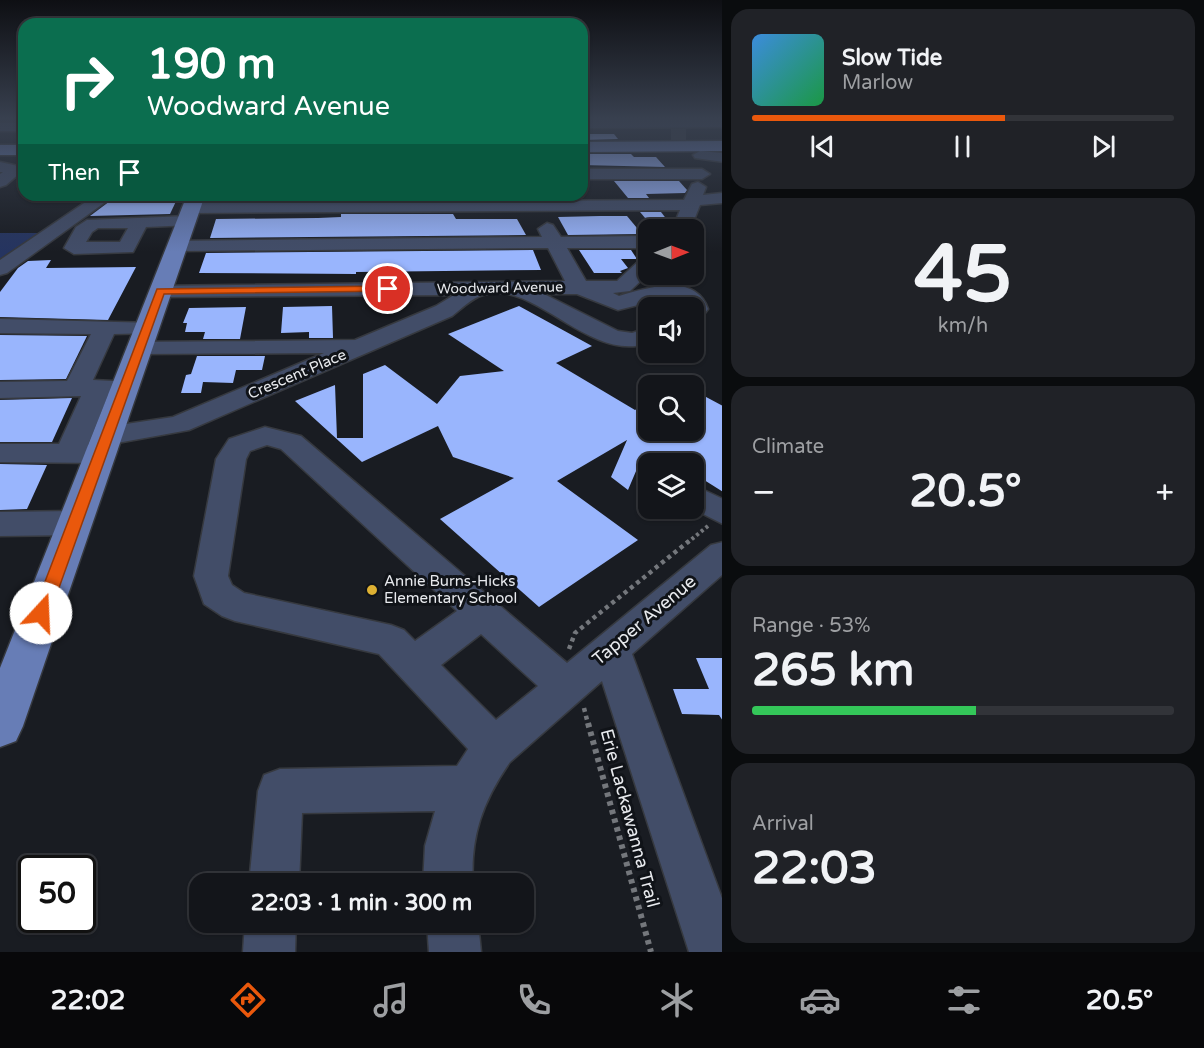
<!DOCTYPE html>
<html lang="en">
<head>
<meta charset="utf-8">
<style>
  body { margin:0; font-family:"Varela Round",sans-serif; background:#202227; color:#f1f3f6; height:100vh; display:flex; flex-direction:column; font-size:22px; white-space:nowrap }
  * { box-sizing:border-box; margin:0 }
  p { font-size:20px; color:#9d9fa2 }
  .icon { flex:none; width:33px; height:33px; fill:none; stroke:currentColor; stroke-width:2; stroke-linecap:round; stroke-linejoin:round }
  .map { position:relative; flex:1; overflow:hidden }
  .sheet { display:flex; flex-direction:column; gap:9px; padding:9px; background:#0a0c0e; width:482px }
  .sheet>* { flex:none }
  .hud { position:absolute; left:18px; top:18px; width:570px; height:183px; border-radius:18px; box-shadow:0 2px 4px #0004,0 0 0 2px #323439; background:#0b6e4f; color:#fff; overflow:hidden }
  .needle { width:39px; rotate:89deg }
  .fabs { position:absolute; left:638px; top:219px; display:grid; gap:12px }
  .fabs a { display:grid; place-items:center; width:66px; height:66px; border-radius:12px; background:#13151a; box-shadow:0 2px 4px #0004,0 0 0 2px #323439; font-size:30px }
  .speed { position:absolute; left:18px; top:855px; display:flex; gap:12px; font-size:30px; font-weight:700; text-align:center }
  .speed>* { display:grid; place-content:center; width:78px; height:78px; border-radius:50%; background:#13151a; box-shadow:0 2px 4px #0004,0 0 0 2px #323439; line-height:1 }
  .speed .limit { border:3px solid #111; border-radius:9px; background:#fff; color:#111 }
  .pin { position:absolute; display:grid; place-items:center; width:51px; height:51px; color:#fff; margin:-26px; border:3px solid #fff; border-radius:50%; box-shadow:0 2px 6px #0007 }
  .me { position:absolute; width:66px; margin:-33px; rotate:20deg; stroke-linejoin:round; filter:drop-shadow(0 0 4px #0008) }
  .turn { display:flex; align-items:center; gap:21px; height:126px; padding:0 30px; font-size:27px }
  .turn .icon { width:78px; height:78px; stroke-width:2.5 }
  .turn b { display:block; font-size:42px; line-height:51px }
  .then { display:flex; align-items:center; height:57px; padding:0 30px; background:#0003; gap:12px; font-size:22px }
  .big { font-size:45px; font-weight:800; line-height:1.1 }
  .sheet .widget { flex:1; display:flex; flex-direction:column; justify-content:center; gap:9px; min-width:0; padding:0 21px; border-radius:18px; background:#202227 }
  .sheet .dial { align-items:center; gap:0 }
  .dial b { font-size:78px; line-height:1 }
  .song { display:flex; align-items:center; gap:18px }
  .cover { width:72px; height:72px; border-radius:9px; background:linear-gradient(135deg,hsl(210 70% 55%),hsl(140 70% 35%)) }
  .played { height:6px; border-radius:3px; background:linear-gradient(90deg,#ea580c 60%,#323439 60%) }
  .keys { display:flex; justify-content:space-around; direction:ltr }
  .heat { display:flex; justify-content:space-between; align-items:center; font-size:33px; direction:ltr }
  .charge { height:9px; border-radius:4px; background:linear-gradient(90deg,#34c759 53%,#323439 0) }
  .trip { position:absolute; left:189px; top:873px; width:345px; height:60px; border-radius:18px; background:#13151a; box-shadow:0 2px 4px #0004,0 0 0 2px #323439; font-weight:800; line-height:60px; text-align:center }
  .tab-bar { display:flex; height:96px; justify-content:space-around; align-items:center; background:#08080a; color:#9d9fa2 }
  .tab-bar .icon { width:42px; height:42px }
  .tab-bar .active { color:#ea580c }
  .tab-bar b { font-size:27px; color:#f1f3f6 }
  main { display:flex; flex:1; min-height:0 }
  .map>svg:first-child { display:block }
  .green { fill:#253460 }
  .building { fill:#99b5fd }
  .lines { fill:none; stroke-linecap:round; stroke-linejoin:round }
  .minor-tunnel { stroke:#383b41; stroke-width:15; stroke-dasharray:15 8; stroke-linecap:butt }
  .minor-casing { stroke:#36393f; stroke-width:3 }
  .major-casing { stroke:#36393f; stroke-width:3 }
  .path-far2 { stroke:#74777c; stroke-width:4; stroke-dasharray:3 3; stroke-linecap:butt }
  .path-far1 { stroke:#74777c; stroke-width:4.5; stroke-dasharray:4 4; stroke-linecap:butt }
  .path { stroke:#74777c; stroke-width:6; stroke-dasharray:4.5 4.5; stroke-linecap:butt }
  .minor { fill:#424d68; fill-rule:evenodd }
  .major { fill:#677db6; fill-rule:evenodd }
  .route { fill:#ea580c; stroke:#983908; stroke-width:1.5 }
  .poi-dot { fill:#deb133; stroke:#101318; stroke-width:2 }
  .labels { text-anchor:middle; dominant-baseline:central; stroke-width:6; stroke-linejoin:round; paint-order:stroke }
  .far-street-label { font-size:14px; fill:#e8eaee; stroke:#101318 }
  .street-label { font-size:15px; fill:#e8eaee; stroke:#101318 }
  .poi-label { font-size:15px; fill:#e8eaee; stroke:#101318; text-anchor:start }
  .near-street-label { font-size:18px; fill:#e8eaee; stroke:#101318 }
</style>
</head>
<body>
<main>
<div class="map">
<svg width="723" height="952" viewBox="0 0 723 952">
  <rect width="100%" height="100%" fill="#191c22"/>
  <path class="green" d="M0,233H42L0,261Z"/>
  <g class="building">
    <path d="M582,134H614L618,139L582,140Z"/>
    <path d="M582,154H631L634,157H656L665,167L582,165Z"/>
    <path d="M614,181H679L687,190L685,193L646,194L649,198H628Z"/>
    <path d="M179,195L170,214L90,216L118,195Z"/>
    <path d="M340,195H447L449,199L340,200Z"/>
    <path d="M640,212H661L671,225H651Z"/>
    <path d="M341,214H453L456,219H517L526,235L210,238L216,219L318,218L341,217Z"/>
    <path d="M600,216H627L642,234L568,235L558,217Z"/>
    <path d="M533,250L541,270L356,272V274L199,273L206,253Z"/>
    <path d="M579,250H631L637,259H621L628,268L620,271L622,273H594Z"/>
    <path d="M51,260L46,268L136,267L108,320L0,317V292L18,268L28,261Z"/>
    <path d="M332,306L333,338H309V332L281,333L283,307Z"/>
    <path d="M519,306L592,346L556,363L635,410L643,405L648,394V430H693V390L723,406V492L693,473V464H677L662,454L642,457L628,490L611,477L627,440L557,481L638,540L539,607L440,519L514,478L453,457L438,426L362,462L295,401L335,385L337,438H363V374L385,365L437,404L460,376L504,371L448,334Z"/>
    <path d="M246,307L240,339H203L205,332H185L187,323H183L189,308Z"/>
    <path d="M0,335L87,336L66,379L0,380Z"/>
    <path d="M197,356H265L262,370H236L233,383L203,382L201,393H181L186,375L191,374Z"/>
    <path d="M72,398L52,442H0V400Z"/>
    <path d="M0,464L47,465L27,509L0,510Z"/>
    <path d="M696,658H723V721L719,715L682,714L673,689H709Z"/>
  </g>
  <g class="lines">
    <path class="minor-tunnel" d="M671,136H691"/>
    <g class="minor-casing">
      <g id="minor">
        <path d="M723,119V127L582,128V120Z"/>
        <rect x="0" y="123" width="24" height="8"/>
        <path d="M700,151L723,153V162L695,158L693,155Z"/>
        <path d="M0,162L18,166L21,172L6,185L0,187V174L3,172H0Z"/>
        <path d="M582,169H702L710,174L702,179H582Z"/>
        <path d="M698,182L706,187L703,195L723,193V203L700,205L690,230H672L680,210L191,213L182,208L191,203L684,200L692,184Z"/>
        <path d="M96,195H115L7,273L0,275V260Z"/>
        <path d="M187,216L193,217L196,221L193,225L146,227L133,252L74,254L64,248L76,227L87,220ZM98,228H128L120,242H86L92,232Z"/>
        <path d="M547,223L553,225L561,237L648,236V248H567L586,281H617L641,259L648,257V274L630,291L613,293L619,296C647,288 695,272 708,309L701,318L693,320V308H685L670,297L618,310L577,294H544L618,331L632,333L648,328V343C590,364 533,278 483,295C472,298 461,309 452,316L189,430L106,445L96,442L92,436L96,430L106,427L173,417L324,353L139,354L131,352L127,347L131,342L355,340L436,306L454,295L161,297L153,296L150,291L153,286L565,281L548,248L178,251L171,249L168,245L171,241L542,237L538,229Z"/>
        <path d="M0,319L155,323L159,328L155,333L114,334L93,380L133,382L137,387L133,392L108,395L88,445L110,447L114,454L110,461L100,463L0,462V444H59L81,396L0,398V382L67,381L91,334L0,333Z"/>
        <path d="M265,427L301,436L567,663L711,545L723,542V574L632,654L723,901V952H689L602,681L510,762C483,801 470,836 473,884H423L425,846L435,811L302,813L299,884H249L258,791L264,775L280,769L457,766L468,749L379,654L235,621L222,616L204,604L194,576L216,459L229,439ZM267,445L281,449L457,611L415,641L404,630L391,625L244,593L232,585L228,576L246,459L250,451ZM481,634L538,686L496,720L441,665Z"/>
        <path d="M693,485L723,499V524L691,508H693Z"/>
        <path d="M74,511L85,515L90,523L85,531L74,535L0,536V512Z"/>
        <path d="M245,922H296L295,952H243Z"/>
        <path d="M427,922H478L481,952H429Z"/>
      </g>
    </g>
    <g class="major-casing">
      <g id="major">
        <path d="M723,141V151L582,152V142Z"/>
        <rect x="0" y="145" width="24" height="10"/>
        <path d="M187,195H205L23,726L16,741L0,747V668Z"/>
      </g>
    </g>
    <path class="path-far2" d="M687,543L708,526"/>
    <g class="path-far1">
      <path d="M569,649L575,633L689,541"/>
      <path d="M584,708L588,724"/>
    </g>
    <path class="path" d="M588,723L651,952"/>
    <use href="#minor" class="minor"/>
    <use href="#major" class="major"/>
  </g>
  <linearGradient id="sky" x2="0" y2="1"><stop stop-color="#0e0f13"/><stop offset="0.47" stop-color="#38404f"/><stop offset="1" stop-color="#38404f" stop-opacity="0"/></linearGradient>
  <rect width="723" height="252" fill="url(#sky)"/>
  <path class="route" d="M388,286L392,287V291L164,294L50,613L47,618H35L33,613L157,289Z"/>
  <circle class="poi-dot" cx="372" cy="590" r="6"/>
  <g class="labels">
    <g class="far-street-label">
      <text transform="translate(500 288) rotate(-1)">Woodward Avenue</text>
    </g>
    <g class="street-label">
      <text transform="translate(297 374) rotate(-23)">Crescent Place</text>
    </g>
    <g class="poi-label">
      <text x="384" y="581">Annie Burns-Hicks<tspan x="384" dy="17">Elementary School</tspan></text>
    </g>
    <g class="near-street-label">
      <text transform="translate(644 620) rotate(-40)">Tapper Avenue</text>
      <text transform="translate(630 818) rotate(75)">Erie Lackawanna Trail</text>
    </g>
  </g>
</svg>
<div class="fabs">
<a><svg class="needle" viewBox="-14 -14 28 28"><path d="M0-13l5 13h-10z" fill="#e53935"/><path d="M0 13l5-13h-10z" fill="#9d9fa2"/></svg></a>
<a><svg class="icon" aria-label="sound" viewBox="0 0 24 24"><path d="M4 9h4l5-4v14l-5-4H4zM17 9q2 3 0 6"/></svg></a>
<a><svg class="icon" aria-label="search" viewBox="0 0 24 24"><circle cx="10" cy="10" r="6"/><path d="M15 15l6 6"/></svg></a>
<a><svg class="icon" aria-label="layers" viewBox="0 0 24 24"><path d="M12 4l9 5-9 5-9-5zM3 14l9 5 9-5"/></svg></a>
</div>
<div class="speed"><div class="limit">50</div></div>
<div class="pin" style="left:388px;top:289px;background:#d93025"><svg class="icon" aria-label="arrive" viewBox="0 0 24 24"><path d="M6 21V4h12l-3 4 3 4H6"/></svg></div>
<svg class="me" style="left:41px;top:613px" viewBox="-20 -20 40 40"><circle r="19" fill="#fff"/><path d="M0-13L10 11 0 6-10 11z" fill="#ea580c"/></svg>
<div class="trip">22:03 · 1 min · 300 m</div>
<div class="hud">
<div class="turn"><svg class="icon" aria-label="right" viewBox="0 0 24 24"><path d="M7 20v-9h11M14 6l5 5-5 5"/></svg><div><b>190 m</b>Woodward Avenue</div></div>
<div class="then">Then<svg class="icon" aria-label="arrive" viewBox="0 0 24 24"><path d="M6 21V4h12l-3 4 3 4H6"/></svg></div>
</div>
</div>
<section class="sheet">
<div class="widget">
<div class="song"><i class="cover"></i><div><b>Slow Tide</b><p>Marlow</p></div></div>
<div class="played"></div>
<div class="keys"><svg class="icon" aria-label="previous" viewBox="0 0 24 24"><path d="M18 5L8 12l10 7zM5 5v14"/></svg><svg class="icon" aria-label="pause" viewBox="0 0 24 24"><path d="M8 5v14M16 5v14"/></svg><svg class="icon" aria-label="next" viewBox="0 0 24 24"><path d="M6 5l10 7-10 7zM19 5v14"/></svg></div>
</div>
<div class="widget dial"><b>45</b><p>km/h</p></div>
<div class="widget"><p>Climate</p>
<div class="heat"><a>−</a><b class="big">20.5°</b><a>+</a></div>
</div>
<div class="widget"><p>Range · 53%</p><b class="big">265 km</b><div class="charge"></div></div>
<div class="widget"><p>Arrival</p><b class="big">22:03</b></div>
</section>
</main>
<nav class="tab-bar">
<b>22:02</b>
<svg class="icon active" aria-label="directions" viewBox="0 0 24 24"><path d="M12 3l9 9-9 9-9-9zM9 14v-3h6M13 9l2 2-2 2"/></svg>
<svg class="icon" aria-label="music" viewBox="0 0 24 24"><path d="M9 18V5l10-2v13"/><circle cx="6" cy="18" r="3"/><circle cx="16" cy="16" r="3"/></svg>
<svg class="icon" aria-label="phone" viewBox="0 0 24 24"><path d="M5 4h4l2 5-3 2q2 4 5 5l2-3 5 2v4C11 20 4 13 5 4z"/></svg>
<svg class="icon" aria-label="climate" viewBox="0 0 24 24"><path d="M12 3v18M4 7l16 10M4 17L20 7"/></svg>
<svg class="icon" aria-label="car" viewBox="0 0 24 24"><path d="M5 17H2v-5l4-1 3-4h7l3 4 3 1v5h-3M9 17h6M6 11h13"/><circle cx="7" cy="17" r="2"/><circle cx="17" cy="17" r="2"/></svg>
<svg class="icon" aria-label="filters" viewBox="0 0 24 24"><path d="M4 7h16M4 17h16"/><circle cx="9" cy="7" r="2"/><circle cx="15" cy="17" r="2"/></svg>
<b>20.5°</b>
</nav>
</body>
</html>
